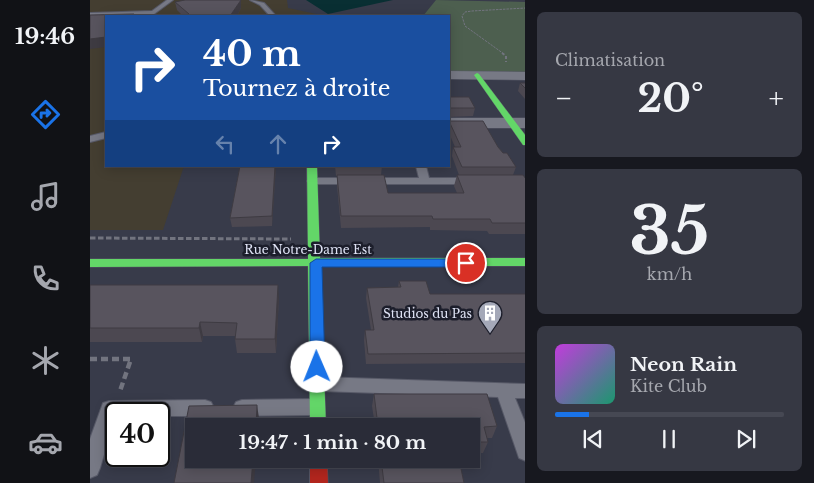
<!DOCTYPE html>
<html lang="fr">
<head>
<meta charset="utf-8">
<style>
  body { margin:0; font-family:"Libre Baskerville",serif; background:#363843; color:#f1f3f6; height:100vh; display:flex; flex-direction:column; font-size:19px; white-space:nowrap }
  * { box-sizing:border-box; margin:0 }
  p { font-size:16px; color:#a5a7ae }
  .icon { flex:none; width:28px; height:28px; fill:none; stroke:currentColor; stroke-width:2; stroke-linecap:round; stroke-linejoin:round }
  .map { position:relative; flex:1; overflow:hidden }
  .panel { display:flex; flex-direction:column; gap:12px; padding:12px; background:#17181f; width:289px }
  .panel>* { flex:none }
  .hud { position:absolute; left:15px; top:15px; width:345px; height:152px; border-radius:0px; box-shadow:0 2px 12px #0003,0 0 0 1px #464853; background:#1a4fa0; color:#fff; overflow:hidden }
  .speed { position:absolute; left:15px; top:402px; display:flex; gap:10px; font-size:25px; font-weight:700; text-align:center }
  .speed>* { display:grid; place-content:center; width:65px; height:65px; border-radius:50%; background:#2a2c38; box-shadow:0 2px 12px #0003,0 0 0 1px #464853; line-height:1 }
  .speed .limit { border:2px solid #111; border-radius:8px; background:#fff; color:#111 }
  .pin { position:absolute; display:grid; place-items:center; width:42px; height:42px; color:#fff; margin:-21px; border:2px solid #fff; border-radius:50%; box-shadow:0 1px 5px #0007 }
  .me { position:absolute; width:55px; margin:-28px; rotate:359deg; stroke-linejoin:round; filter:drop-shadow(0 0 4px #0008) }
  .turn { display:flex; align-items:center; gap:18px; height:105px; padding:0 15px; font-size:22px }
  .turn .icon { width:65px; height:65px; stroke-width:2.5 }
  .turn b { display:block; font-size:35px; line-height:42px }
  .lanes { display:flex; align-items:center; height:48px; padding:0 15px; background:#0003; justify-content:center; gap:25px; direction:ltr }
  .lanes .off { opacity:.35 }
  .big { font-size:38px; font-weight:700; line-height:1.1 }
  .panel .widget { flex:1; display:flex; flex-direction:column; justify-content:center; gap:8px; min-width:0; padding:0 18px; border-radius:8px; background:#363843 }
  .panel .dial { align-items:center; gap:0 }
  .dial b { font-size:65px; line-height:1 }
  .song { display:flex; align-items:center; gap:15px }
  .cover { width:60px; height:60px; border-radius:8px; background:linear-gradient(135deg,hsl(290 70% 55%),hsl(160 70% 35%)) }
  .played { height:5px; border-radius:2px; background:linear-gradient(90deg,#1a73e8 15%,#464853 15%) }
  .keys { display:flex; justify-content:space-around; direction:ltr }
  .heat { display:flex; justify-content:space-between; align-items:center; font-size:28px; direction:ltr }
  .trip { position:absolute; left:95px; top:418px; width:295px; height:50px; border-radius:0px; background:#2a2c38; box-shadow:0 2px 12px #0003,0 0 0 1px #464853; font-weight:700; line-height:50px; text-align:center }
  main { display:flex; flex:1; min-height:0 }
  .tab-bar { display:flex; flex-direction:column; width:90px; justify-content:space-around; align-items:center; background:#111216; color:#a5a7ae }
  .tab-bar .icon { width:35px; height:35px }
  .tab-bar .active { color:#1a73e8 }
  .tab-bar b { font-size:22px; color:#f1f3f6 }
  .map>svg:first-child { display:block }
  .industrial { fill:#443e31 }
  .green { fill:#4d5f4f }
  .water { fill:#092f33 }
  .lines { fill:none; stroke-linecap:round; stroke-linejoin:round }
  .lane-casing { stroke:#575967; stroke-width:2 }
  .street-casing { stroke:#575967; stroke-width:1 }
  .fast-casing { stroke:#575967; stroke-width:1 }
  .jam-casing { stroke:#575967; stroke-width:1 }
  .path-far3 { stroke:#72747f; stroke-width:1; stroke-dasharray:2.5 1; stroke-linecap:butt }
  .path-far2 { stroke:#72747f; stroke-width:2; stroke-dasharray:3 2; stroke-linecap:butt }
  .path-far1 { stroke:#72747f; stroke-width:3; stroke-dasharray:5.5 2.5; stroke-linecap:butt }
  .path { stroke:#72747f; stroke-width:4.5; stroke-dasharray:7 4; stroke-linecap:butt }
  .lane { fill:#777985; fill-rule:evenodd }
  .street { fill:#777985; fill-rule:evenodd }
  .fast { fill:#63d668; fill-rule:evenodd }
  .jam { fill:#b3261e; fill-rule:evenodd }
  .wall { fill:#4c4851 }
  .shaded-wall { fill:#3e3b42 }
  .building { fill:#58545e; stroke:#3e3b42 }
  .route { fill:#1a73e8; stroke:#114b97 }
  .labels { text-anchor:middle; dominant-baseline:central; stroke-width:5; stroke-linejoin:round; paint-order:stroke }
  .street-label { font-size:12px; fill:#dee2f4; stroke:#1c1e2b }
  .poi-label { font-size:12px; fill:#dee2f4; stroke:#1c1e2b; text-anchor:end }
</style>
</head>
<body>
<main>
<nav class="tab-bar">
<b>19:46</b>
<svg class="icon active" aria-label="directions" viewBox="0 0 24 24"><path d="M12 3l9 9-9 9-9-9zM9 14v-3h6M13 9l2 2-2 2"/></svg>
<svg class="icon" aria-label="music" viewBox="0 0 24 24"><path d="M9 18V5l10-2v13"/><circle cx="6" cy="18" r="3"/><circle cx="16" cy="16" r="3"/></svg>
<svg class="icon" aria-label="phone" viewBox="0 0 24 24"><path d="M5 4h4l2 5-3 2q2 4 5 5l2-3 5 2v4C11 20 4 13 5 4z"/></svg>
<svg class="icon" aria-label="climate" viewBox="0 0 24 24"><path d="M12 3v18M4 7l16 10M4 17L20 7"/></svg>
<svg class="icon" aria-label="car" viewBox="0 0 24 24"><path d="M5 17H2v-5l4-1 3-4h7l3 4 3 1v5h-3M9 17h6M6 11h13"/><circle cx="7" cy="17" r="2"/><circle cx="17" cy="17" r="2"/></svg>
</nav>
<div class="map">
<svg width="436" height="483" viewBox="0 0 436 483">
  <rect width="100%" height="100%" fill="#383b4a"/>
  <path class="industrial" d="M0,0H197L198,8L236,16H16V166H94L73,230H0Z"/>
  <path class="green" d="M346,0L435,2V75L359,73V16H333Z"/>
  <path class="water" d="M216,0H338H303L238,14Z"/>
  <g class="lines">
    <g class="lane-casing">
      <g id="lane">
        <path d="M77,0H83L64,14L0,17V13L62,11Z"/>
        <path d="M160,0L174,3L186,16H180L170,5Z"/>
        <path d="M16,132V138L0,142V136Z"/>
        <path d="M326,166H336L339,178H383L388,181L383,184H222L217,181L222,178H329Z"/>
        <path d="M230,377L436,384V398H425L436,425V461L429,458L427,452L408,397L230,391L224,389L222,384L224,379Z"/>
        <path d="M225,399L231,401L234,407L231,413L225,415L152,416L146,414L143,408L146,402L152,400Z"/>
        <path d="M115,400L121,402L124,408L121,414L115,416H69V414H26L10,468L7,475L0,478V439L13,403L19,401Z"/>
      </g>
    </g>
    <g class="street-casing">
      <g id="street">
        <path d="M359,71L436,72V80L359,79Z"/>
        <rect x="359" y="118" width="77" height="10"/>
      </g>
    </g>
    <g class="fast-casing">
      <g id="fast">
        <path d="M387,73L389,74L436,136V145H433L384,75Z"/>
        <path d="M217,166H227L230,258H436V266H230L236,426H220L218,266L0,267V259H218Z"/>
      </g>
    </g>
    <g class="jam-casing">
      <path id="jam" d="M220,459H237L238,483H220Z"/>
    </g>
    <path class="path-far3" d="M414,54L375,26L372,16L375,12L382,11L436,8"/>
    <path class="path-far2" d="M412,53L416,56V62"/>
    <path class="path-far1" d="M0,238L201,239"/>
    <path class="path" d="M0,359H41L30,391"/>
    <use href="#lane" class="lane"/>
    <use href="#street" class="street"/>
    <use href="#fast" class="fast"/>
    <use href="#jam" class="jam"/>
  </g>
  <g class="wall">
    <path d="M151,0V8L147,16H93L87,10L85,2Z"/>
    <path d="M430,83H436V100L428,91Z"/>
    <path d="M359,97L385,108L383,116L359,117V121L408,147L426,167L423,175L436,179V234H399L397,231L340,230V227L251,228L247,186V176H246L245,166H292L291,175L298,193H367L364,186L367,175H369L362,156L363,147H365L359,133Z"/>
    <path d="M150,166H186L182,226L142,227L140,218Z"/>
    <path d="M309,281L340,294H436V363L276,364L274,340L275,330H281L276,298L277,288L308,287Z"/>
    <path d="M0,285L189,298L186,353H147L145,339L146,336H113L112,342H0Z"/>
    <path d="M284,394L407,426L402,438H397L398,442L393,453H381V426H285L282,406Z"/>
    <path d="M288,459H369L374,483H290Z"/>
  </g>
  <g class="shaded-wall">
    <path d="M151,0V8L147,16H140Z"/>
    <path d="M16,37V47L0,49V39Z"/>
    <path d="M185,166H186L182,226V216Z"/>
    <path d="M188,285L189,298L186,353L185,339Z"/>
    <path d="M110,322L113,336L112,342L109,328Z"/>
    <path d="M167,405L169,418L168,426H166Z"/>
    <path d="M163,459H166L164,483H161Z"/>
  </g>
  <g class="building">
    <path d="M95,0H151L140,16H97L99,14L85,2Z"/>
    <path d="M44,14L42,16H16V37L0,39V15Z"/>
    <path d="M430,83H436V89Z"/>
    <path d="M359,97H379L385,108H359V121H393L408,147L413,153H417L426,167H372L363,147H371L359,121Z"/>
    <path d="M150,166H185L182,216L140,218Z"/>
    <rect x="246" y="166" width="46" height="1"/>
    <path d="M247,175H294L298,193H374L367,175H433L436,179V223H402L400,219H343L342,216H251Z"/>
    <path d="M309,281H336L340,294H436V353L278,354L275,330H284L277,288L311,287Z"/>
    <path d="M0,285H188L185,339H145L147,323L110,322L109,328H0Z"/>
    <path d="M284,394H397L407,426L394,427L398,442H381V426H288Z"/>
    <path d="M167,405L166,426H104V459H163L161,483H84L99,406Z"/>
    <path d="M291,459H369L374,483H294Z"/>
  </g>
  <path class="route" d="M226,259H376L382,263L376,267H232L235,367L233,371L227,373L222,371L220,367V263Z"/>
  <defs>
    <g id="building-pin" transform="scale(1.25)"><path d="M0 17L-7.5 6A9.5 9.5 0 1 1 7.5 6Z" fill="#a4a8b8" stroke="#1c1e2b"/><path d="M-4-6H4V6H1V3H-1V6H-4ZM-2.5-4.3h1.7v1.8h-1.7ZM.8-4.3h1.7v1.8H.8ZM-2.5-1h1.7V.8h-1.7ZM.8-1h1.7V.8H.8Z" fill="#fff"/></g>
  </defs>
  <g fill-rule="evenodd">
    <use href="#building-pin" x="400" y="313"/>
  </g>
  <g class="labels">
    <g class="street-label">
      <text x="218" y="249">Rue Notre-Dame Est</text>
    </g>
    <g class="poi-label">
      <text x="382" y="313">Studios du Pas</text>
    </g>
  </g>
</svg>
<div class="speed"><div class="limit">40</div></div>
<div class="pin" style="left:376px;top:263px;background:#d93025"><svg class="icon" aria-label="arrive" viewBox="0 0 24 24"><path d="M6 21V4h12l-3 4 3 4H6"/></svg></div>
<svg class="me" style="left:227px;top:367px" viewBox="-20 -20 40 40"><circle r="19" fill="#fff"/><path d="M0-13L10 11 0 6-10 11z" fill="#1a73e8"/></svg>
<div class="trip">19:47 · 1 min · 80 m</div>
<div class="hud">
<div class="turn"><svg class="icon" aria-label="right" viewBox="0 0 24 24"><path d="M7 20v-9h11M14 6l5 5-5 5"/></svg><div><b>40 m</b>Tournez à droite</div></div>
<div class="lanes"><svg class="icon off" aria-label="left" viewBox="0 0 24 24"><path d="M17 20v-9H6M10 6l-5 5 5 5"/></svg><svg class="icon off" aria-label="ahead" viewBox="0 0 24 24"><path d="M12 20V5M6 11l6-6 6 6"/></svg><svg class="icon" aria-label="right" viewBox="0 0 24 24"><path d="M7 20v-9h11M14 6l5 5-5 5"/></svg></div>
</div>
</div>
<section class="panel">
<div class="widget"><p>Climatisation</p>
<div class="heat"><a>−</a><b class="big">20°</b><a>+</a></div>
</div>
<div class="widget dial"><b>35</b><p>km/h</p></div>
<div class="widget">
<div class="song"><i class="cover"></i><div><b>Neon Rain</b><p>Kite Club</p></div></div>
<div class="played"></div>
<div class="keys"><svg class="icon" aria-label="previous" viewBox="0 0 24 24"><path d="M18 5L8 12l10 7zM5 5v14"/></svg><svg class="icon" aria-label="pause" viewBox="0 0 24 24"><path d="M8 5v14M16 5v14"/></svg><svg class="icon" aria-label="next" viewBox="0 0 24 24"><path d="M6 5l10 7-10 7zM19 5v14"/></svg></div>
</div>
</section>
</main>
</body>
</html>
